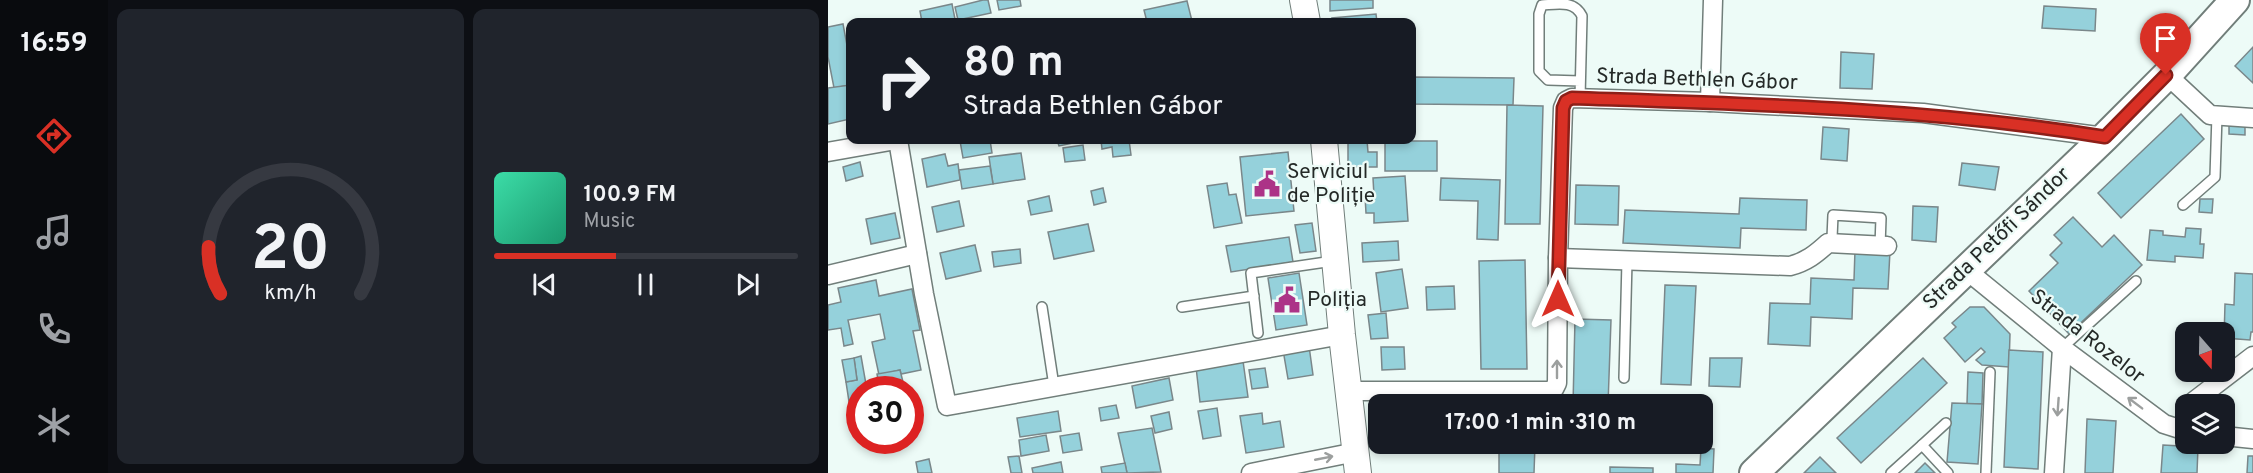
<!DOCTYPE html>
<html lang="en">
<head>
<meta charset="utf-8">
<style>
  body { margin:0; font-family:Overpass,sans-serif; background:#20242c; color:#f1f3f6; height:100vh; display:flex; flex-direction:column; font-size:22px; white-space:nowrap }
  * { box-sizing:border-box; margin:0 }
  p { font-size:20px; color:#9ea1a6 }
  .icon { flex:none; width:33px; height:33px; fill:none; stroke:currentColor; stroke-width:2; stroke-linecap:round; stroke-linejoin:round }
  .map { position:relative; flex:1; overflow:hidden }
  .details { display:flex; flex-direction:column; gap:9px; padding:9px; background:#0d0f14; width:720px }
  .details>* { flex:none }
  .top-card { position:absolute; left:18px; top:18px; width:570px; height:126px; border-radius:12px; box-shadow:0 3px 9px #0003; background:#171b24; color:#f1f3f6; overflow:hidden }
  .needle { width:39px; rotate:160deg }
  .fabs { position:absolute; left:1347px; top:322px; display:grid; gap:12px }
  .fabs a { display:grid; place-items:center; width:60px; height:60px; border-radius:12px; background:#171b24; box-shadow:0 3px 9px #0003; font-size:30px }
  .speed { position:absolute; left:18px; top:376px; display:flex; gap:12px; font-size:30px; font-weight:700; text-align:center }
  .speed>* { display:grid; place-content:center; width:78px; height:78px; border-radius:50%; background:#171b24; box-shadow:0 3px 9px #0003; line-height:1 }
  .speed .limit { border:9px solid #d22; background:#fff; color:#111 }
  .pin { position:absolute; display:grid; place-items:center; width:51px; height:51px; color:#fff; margin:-62px -26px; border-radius:50% 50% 50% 0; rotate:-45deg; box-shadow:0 0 6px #0007 }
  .pin .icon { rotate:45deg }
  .me { position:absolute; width:66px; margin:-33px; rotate:0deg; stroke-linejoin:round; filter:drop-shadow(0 0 4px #0008) }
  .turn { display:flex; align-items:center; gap:21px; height:126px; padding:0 18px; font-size:27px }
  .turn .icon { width:78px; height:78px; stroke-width:2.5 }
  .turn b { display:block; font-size:42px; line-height:51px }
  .details .tile { flex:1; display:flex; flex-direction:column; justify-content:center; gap:9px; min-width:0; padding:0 21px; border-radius:12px; background:#20242c }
  .details .dial { align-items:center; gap:0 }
  .dial svg { height:156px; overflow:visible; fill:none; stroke:#363941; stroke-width:7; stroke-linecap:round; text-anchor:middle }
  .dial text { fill:#f1f3f6; stroke:none }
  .song { display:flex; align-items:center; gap:18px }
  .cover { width:72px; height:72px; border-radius:9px; background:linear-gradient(135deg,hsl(160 70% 55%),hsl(160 70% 35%)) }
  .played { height:6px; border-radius:3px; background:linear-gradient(90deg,#d93025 40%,#363941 40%) }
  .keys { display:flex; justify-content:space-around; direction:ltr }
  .details .tiles { flex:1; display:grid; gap:9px; grid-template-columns:repeat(2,1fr) }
  .trip { position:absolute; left:540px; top:394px; width:345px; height:60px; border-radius:12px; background:#171b24; box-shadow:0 3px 9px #0003; font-weight:700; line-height:60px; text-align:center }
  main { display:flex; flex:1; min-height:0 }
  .menu { display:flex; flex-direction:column; width:108px; justify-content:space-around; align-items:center; background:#090b0e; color:#9ea1a6 }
  .menu .icon { width:42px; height:42px }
  .menu .active { color:#d93025 }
  .menu b { font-size:27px; color:#f1f3f6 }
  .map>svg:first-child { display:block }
  .building { fill:#95d1db; stroke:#7a878a; stroke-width:1.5 }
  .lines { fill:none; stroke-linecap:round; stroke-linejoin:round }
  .lane-casing { stroke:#717e7a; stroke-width:12 }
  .street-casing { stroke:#717e7a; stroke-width:21 }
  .secondary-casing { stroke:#717e7a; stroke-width:28 }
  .primary-casing { stroke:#717e7a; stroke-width:32 }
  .lane { stroke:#fff; stroke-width:9 }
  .street { stroke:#fff; stroke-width:18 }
  .secondary { stroke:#fff; stroke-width:26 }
  .primary { stroke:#fff; stroke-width:28 }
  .oneway { stroke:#9c9f9e }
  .route-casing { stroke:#8d1f18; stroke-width:15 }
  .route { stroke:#d93025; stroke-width:10 }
  .labels { text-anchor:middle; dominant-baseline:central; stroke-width:4.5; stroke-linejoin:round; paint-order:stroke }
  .street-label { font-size:21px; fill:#242927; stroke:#edfbf7 }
  .poi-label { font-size:21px; fill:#242927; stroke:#edfbf7; text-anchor:start }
</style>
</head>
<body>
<main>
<nav class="menu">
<b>16:59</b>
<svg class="icon active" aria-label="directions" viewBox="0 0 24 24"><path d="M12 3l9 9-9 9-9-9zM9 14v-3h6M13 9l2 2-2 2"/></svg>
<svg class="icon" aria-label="music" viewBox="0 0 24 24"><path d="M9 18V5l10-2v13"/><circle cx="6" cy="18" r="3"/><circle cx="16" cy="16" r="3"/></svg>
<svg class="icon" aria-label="phone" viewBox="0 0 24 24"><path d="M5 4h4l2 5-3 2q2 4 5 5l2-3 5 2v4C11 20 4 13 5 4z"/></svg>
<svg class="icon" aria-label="climate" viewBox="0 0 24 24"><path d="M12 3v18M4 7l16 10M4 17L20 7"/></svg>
</nav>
<section class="details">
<div class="tiles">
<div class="tile dial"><svg viewBox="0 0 100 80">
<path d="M14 69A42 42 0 1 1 86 69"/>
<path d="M14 69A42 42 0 0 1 8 45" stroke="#d93025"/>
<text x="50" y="56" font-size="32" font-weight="700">20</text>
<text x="50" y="72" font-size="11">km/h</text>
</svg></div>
<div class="tile">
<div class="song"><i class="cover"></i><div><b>100.9 FM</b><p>Music</p></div></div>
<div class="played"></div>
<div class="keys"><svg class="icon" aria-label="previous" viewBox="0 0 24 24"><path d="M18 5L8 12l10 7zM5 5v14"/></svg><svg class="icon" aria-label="pause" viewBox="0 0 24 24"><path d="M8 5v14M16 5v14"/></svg><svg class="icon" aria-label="next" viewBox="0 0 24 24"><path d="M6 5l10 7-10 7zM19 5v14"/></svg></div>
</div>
</div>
</section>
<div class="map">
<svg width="1425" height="473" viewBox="0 0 1425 473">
  <rect width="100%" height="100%" fill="#edfbf7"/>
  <g class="building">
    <path d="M155,0H160L163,13L130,20L127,7Z"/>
    <path d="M169,0H192L193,6L171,10Z"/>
    <path d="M502,0H545V8L502,11Z"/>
    <path d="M359,1L364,21L319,22L316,10Z"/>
    <path d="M124,4L127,19L112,22H94L92,11Z"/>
    <path d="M1216,6L1268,9L1267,31L1214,28Z"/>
    <path d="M548,14L549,22H505L504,18Z"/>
    <path d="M15,24L22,61V85L6,88L0,57V27Z"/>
    <path d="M1425,47V83L1407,66Z"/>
    <path d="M1013,52L1046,54L1044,89L1012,88Z"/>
    <path d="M584,77L686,78L685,105L584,104Z"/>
    <path d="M22,85V119L0,124V88Z"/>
    <path d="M679,105L715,106L712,224H677Z"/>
    <path d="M1353,114L1376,139L1293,218L1270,193Z"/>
    <path d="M1401,126H1417V135L1401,134Z"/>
    <path d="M995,127L1021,129L1019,161L993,159Z"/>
    <path d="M139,140H162L164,153L135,158L132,141Z"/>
    <path d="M229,140H249L250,142L231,146Z"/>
    <path d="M269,140H301L303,155L285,157L284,147L274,149L273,140Z"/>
    <path d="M520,140H539L540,152H549V167H520Z"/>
    <rect x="557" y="141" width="52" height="30"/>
    <path d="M255,145L257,160L237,162L235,148Z"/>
    <path d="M460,152L466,211L418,216L412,157Z"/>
    <path d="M193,153L197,179L165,184L161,157Z"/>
    <path d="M117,154L120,166L130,164L132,180L99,187L94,159Z"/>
    <path d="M32,162L35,176L18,181L15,167Z"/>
    <path d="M1134,163L1171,167L1167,190L1131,185Z"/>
    <path d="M162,166L165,184L134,189L131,170Z"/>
    <path d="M577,176L580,221L546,223V213H538L537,196H546L545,178Z"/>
    <path d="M613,178L672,180L670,240L649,239L650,201L612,200Z"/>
    <path d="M399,183L401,195L408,194L414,223L386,228L379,186Z"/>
    <path d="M748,185L791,186L790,225L747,224Z"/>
    <path d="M275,188L278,202L266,205L263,191Z"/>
    <path d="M221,196L224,211L203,215L200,201Z"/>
    <path d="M912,198L979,200L978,230L913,228L912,248L795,243L797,210L911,214Z"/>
    <path d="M1372,199H1385L1384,213L1371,212Z"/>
    <path d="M131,201L136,226L109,232L104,207Z"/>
    <path d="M1085,206L1110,207L1108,242L1084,240Z"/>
    <path d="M67,213L72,238L43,244L38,219Z"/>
    <path d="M1245,217L1274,247L1286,235L1314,265L1241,334L1201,291L1230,263L1222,255L1234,243L1226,235Z"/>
    <path d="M484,223L488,251L472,253L467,225Z"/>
    <path d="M260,224L266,251L226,259L220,232Z"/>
    <path d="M1358,228L1373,229L1372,244H1376L1375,258L1347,256V262L1319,260L1322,230L1335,231V235L1357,237Z"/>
    <path d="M461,237L465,262L403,272L398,246Z"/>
    <path d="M570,241L571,260L535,262L534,243Z"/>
    <path d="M147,245L153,271L118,279L112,253Z"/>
    <path d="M192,249L193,263L166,267L164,252Z"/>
    <path d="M1027,250L1062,251L1060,289L1025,288L1024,319L983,317L982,346L940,344L942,303L982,304L983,278L1026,280Z"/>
    <path d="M697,260L699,369H653L651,261Z"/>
    <path d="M574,269L580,308L553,312L548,273Z"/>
    <path d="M471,273L479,325L448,330L440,278Z"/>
    <path d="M1407,273L1425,274V332H1423L1422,340L1396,338L1397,304L1406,305Z"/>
    <path d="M48,280L51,296L84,289L92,330L85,331L93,370L73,374L72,370L51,375L44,342L57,339L52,314L20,320L25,344L16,346L13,328L0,330V305L13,302L10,288Z"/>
    <path d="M837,285L868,286L863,385L833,384Z"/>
    <path d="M626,286L627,309L599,310L598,287Z"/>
    <path d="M1142,307H1156L1182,334L1181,367L1154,365L1148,360L1157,352L1153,348L1137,362L1116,338L1128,327L1124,323Z"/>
    <path d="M558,313L560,338L543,339L540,315Z"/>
    <path d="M747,319L783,320L780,405H745Z"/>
    <path d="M481,346L485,375L460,379L455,350Z"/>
    <path d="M553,347H576L577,369L554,370Z"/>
    <path d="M1181,350L1215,352L1210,469L1176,467Z"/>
    <path d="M33,356L39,390H32V406L22,408L18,382L29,380L26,358Z"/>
    <path d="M26,358L29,380L18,382L14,360Z"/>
    <path d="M882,358H914L912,387L881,386Z"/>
    <path d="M1095,358L1119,383L1033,463L1009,438Z"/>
    <path d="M415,361L420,397L372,402L368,367Z"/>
    <path d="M437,368L440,387L424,389L421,370Z"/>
    <path d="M72,370L77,390H52L49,374Z"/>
    <path d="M1140,372L1155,373L1154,404H1139Z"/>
    <path d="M341,378L345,400L308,408L304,386Z"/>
    <path d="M1124,403L1154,404L1150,464L1119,462Z"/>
    <path d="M288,405L291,418L273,421L271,408Z"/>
    <path d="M389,408L393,436L375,439L370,411Z"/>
    <path d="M230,411L233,431L192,437L189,418Z"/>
    <path d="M341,412L344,429L327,433L323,416Z"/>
    <path d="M434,413L435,424L452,421L456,447L418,453L412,416Z"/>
    <path d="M1259,419L1288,421L1285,473H1257Z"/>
    <path d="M324,428L333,472L299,473L290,433Z"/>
    <path d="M251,433L254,450L235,453L232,436Z"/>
    <path d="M218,435L221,451L193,456L191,440Z"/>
    <path d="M671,444H707L706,473H671Z"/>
    <path d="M1335,445L1370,447L1369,473H1333Z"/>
    <path d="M873,448L886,449L885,473H848V464L872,465Z"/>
    <path d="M191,456L194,473H183L180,457Z"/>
    <path d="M1420,456H1425V473H1419Z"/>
    <path d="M992,457L1008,473H976Z"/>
    <path d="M101,459L104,473H90L88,462Z"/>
    <path d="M233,462L235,473H205L204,468Z"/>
    <path d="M297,463L299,473H274L273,467Z"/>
    <path d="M1097,463L1107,473H1087Z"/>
    <path d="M782,467L825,468V473H782Z"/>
  </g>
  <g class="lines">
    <g class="lane-casing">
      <g id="lane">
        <path d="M752,98L754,16C746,0 730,4 714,5L711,14V71L720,80L752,81"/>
        <path d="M1355,205L1387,177L1389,115"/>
        <path d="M1000,243L1004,238L1005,215L1053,218L1052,246"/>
        <path d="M214,307L226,386"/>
        <path d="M354,307L426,296"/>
        <path d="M430,333L423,273L505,261"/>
        <path d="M1234,348L1308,281"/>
        <path d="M796,378L799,261"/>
        <path d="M1094,445L1118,423"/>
        <path d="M1063,473L1094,445L1120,473"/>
        <path d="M1158,473L1162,372"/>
      </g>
    </g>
    <g class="street-casing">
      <g id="street">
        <path d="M1339,75L1382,115L1425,118"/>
        <path d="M882,102L885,0"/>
        <path d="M70,140L96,294L119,406L514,335"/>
        <path d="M0,152L68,140"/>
        <path d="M730,258L962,266C978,262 988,254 1000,243L1059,246"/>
        <path d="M1137,269L1234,348L1336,424L1358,431"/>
        <path d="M0,275L89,254"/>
        <path d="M521,391H721L726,389L729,383L730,258L735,108L738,101L744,98L882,102L1095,113L1277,137"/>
        <path d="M1361,405L1425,356"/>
        <path d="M1396,436L1425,439"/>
        <path d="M423,473L528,452"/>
        <path d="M1226,473L1234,348"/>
      </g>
    </g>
    <g class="secondary-casing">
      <g id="secondary">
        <path d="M475,0L479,22"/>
        <path d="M496,140L514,335L530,473"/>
      </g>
    </g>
    <g class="primary-casing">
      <path id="primary" d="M926,473L1277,137L1339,75L1407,0"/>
    </g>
    <use href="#lane" class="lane"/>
    <use href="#street" class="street"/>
    <use href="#secondary" class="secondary"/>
    <use href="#primary" class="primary"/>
  </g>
  <defs><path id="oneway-shaft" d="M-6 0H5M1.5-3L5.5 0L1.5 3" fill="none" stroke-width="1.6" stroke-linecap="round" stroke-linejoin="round" transform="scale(1.5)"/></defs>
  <g class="oneway">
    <use href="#oneway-shaft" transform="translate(729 369) rotate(-90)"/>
    <use href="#oneway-shaft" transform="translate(1307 403) rotate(-143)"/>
    <use href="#oneway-shaft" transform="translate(1230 407) rotate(94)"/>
    <use href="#oneway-shaft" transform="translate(496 458) rotate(-11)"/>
  </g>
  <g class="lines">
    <g class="route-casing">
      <path id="route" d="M730,299L735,108L738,101L744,98C922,104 1100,108 1277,137L1338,75"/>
    </g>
    <use href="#route" class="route"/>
  </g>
  <defs>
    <g id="civic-bare" transform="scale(2.07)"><path d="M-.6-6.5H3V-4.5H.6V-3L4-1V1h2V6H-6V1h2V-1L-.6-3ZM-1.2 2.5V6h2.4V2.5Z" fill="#ac3387" stroke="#edfbf7" stroke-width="2.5" paint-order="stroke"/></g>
  </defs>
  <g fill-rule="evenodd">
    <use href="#civic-bare" x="439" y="184"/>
    <use href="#civic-bare" x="459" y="300"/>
  </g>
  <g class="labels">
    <g class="street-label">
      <text transform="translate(869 80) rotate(2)">Strada Bethlen Gábor</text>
      <text transform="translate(1169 239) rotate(-44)">Strada Petőfi Sándor</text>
      <text transform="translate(1259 337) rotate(38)">Strada Rozelor</text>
    </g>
    <g class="poi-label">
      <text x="459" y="172">Serviciul<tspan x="459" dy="24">de Poliție</tspan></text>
      <text x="479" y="300">Poliția</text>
    </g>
  </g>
</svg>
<div class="fabs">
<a><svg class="needle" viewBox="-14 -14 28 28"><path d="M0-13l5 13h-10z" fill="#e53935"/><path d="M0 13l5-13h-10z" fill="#9ea1a6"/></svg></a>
<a><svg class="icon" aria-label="layers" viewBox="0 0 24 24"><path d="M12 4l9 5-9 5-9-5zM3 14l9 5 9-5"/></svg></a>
</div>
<div class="speed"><div class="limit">30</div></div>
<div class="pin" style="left:1338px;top:75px;background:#d93025"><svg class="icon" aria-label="arrive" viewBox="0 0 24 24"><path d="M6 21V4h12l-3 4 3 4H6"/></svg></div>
<svg class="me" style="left:730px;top:299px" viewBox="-20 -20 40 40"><path d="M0-17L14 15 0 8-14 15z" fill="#d93025" stroke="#fff" stroke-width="4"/></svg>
<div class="trip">17:00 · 1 min · 310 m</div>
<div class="top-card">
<div class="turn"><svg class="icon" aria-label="right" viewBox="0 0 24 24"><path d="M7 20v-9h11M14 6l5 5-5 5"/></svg><div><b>80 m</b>Strada Bethlen Gábor</div></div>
</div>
</div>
</main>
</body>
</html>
